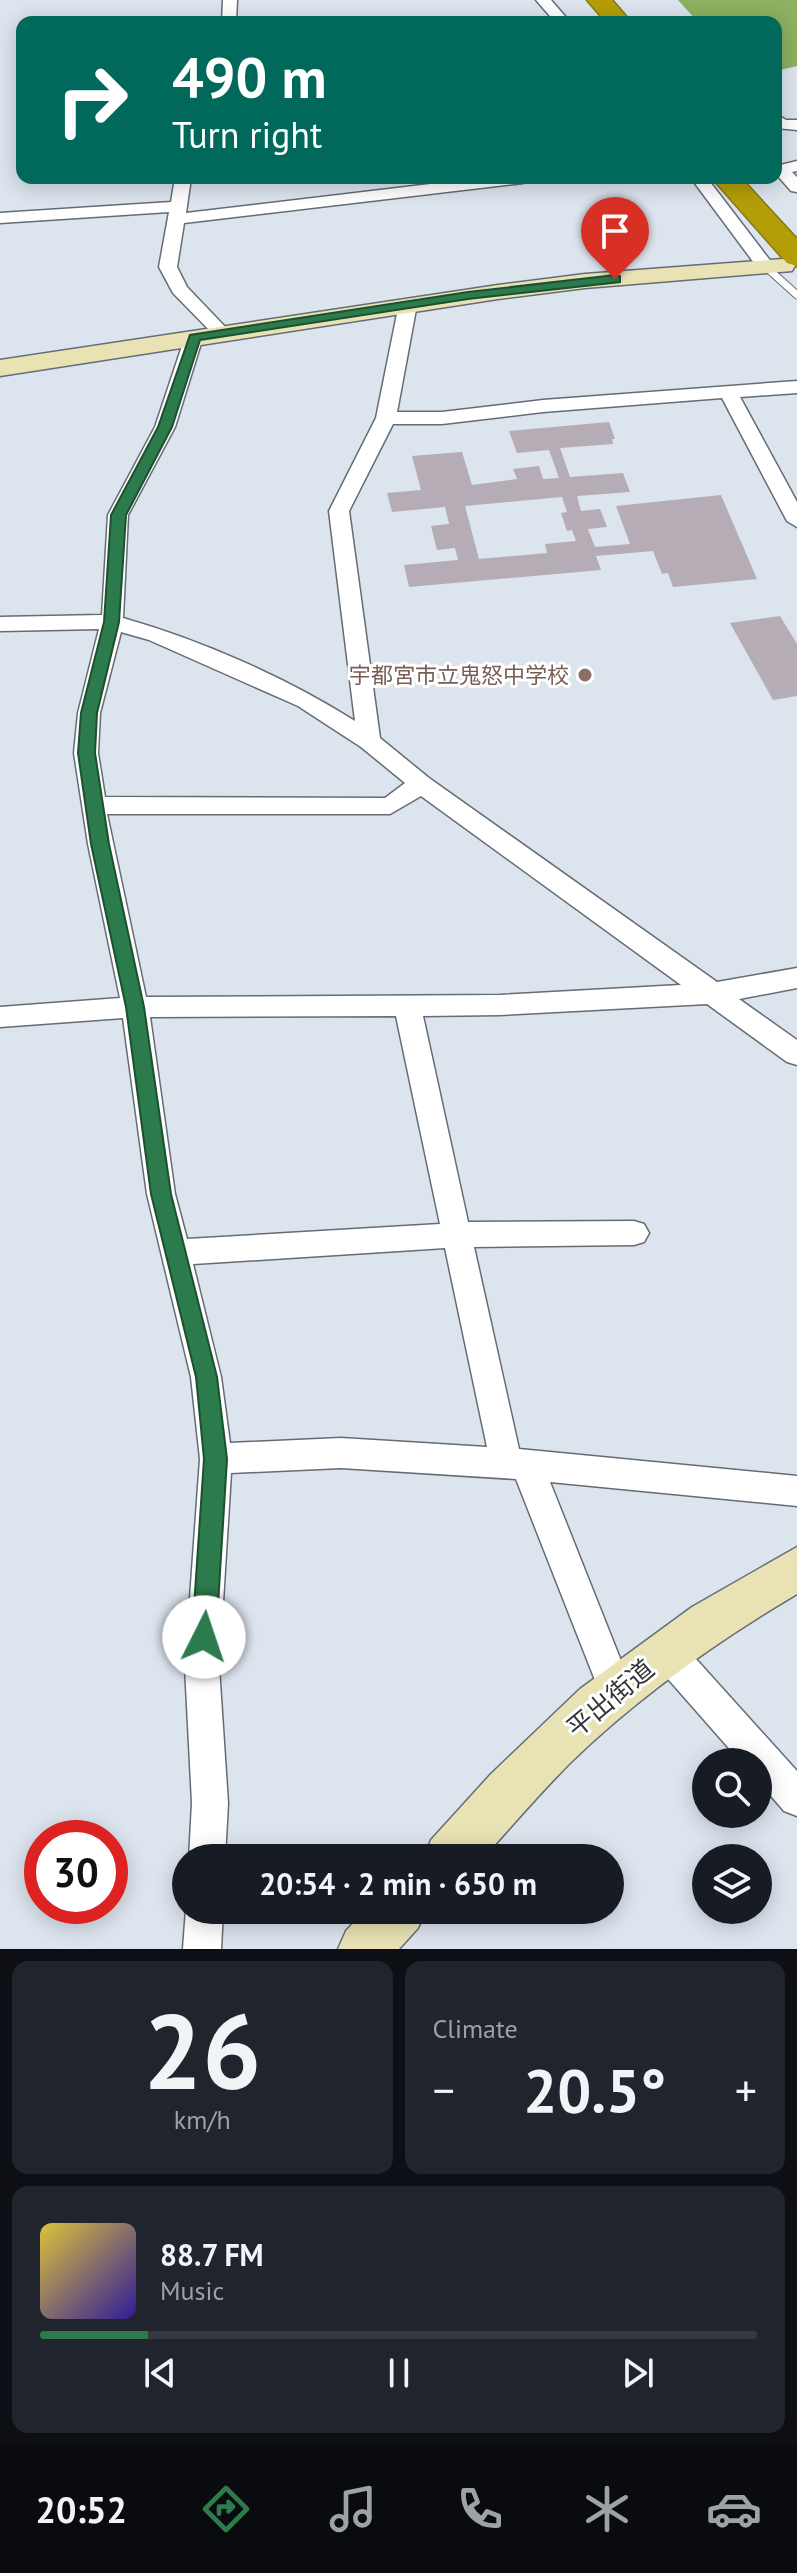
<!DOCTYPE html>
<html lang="en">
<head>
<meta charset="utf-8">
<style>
  body { margin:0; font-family:"PT Sans","Noto Sans JP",sans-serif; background:#20242c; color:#f1f3f6; height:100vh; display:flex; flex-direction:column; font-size:30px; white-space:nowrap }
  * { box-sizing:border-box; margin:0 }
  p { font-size:26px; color:#9ea1a6 }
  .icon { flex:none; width:44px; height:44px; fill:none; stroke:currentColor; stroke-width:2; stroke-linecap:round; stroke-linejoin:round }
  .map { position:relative; height:1949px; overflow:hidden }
  .panel { display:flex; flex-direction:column; gap:12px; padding:12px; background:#0d0f14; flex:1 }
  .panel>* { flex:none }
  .guide { position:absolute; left:16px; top:16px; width:766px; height:168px; border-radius:16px; box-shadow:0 4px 20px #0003; background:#00695c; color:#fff; overflow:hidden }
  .controls { position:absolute; left:692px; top:1748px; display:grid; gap:16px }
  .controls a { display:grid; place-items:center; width:80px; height:80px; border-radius:50%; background:#171b24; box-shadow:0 4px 20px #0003; font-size:40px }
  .speed { position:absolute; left:24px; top:1820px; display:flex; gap:16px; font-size:40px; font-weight:700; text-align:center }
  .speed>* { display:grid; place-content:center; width:104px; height:104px; border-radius:50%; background:#171b24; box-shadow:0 4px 20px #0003; line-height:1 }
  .speed .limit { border:12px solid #d22; background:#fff; color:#111 }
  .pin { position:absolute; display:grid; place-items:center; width:68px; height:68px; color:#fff; margin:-82px -34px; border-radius:50% 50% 50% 0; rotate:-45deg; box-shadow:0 0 8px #0007 }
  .pin .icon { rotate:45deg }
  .me { position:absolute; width:88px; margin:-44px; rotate:4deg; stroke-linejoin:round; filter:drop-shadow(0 0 6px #0008) }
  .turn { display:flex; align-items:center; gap:28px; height:168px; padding:0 24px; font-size:36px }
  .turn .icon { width:104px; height:104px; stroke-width:2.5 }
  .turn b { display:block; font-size:56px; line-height:68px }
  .big { font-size:60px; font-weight:700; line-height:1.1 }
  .panel .widget { flex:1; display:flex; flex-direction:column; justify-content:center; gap:12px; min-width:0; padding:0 28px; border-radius:16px; background:#20242c }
  .panel .dial { align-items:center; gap:0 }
  .dial b { font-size:104px; line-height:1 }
  .song { display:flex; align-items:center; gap:24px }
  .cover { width:96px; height:96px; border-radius:12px; background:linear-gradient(135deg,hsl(50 70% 55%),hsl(250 70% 35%)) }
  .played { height:8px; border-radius:4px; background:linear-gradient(90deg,#2c7b4c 15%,#363941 15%) }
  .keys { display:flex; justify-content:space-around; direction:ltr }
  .heat { display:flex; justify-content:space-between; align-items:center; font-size:44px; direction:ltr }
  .panel .tiles { flex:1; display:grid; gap:12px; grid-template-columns:1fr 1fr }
  .widget:last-child { grid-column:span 2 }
  .trip { position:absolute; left:172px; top:1844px; width:452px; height:80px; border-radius:40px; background:#171b24; box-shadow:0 4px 20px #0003; font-weight:700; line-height:80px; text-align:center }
  .tabs { display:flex; height:128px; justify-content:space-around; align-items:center; background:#090b0e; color:#9ea1a6 }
  .tabs .icon { width:56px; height:56px }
  .tabs .on { color:#2c7b4c }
  .tabs b { font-size:36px; color:#f1f3f6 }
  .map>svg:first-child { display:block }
  .forest { fill:#8db061 }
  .building { fill:#b5acb5; fill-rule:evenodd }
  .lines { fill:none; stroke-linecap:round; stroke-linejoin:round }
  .lane-casing { stroke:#656c74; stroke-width:9 }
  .street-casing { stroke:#656c74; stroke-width:3 }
  .secondary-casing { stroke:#656c74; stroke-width:3 }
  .highway-casing { stroke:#877919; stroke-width:3 }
  .lane { stroke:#fff; stroke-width:7 }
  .street { fill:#fff; fill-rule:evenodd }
  .secondary { fill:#e8e2b5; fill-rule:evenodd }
  .highway { fill:#b49e08; fill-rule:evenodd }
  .route { fill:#2c7b4c; stroke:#1d5031; stroke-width:2 }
  .education-dot { fill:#8d6e63; stroke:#fff; stroke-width:3 }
  .labels { text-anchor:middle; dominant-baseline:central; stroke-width:6; stroke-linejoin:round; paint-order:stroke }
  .education-label { font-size:22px; fill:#785e54; stroke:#fff; text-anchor:end }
  .near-street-label { font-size:26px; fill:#333539; stroke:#fff }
</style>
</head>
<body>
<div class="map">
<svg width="797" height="1949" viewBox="0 0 797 1949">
  <rect width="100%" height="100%" fill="#dce4ee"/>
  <path class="forest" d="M678,0H797V66L776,71V22H698Z"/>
  <g class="building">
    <path d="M609,422L615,439H612L613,444L560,448L570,477L623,473L630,492L577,496L581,511L600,509L607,527L588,529L595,547L630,544L616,506L721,495L757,579L673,587L668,573L662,574L653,551L596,556L601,570L409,587L404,565L458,560L455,548L437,550L431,526L449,524L445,507L392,512L387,493L421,490L412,456L462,452L472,485L517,479L513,469L539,466L543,479L559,478L549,450L517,453L509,431ZM562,497L567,512L561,513L567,531L572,530L576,541L545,544L547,553L479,559L465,506Z"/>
    <path d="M780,616L797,644V696L773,700L730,623Z"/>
  </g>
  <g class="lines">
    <g class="lane-casing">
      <path id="lane" d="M766,267L797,295"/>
    </g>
    <g class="street-casing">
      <g id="street">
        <path d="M223,0H237L236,22H222Z"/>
        <path d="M536,0H551L570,22H555Z"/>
        <path d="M776,114L786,120H797V130L776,128Z"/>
        <path d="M797,161V171L792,172L797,177V192L791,191L776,174V166Z"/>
        <path d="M175,178H191L186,213L481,178H531L523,183L184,223L177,267L187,287L231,333L222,338L216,337L173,293L159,267L169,212L0,223V213L171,202Z"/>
        <path d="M691,178H707L772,263L775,267L772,271H760Z"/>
        <path d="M408,299L417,304L397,412H442L543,400L797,381V393L740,397L797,502V527L787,521L722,398L543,412L442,424H393L349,511L380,738L429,778L717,982L797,968V988L739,999L797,1040V1065L787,1062L707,1004L500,1015L423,1016L468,1222L634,1221L644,1224L649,1233L644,1242L634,1245L474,1247L519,1449L797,1476V1506L550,1482L633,1691L628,1703L616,1708L604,1703L516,1479L341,1468L231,1473L219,1667L228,1803L225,1858H189L192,1803L185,1667L200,1459L191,1377L147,1194L123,1018L0,1027V1007L120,998L88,844L74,753L78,713L99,629L0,631V617L102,615L108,515L155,427L185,337L188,333H200L203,337L175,427L128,515L123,618C203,641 285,677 355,721L329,511L376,418L399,304ZM121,632L149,640L298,706L361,747L405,783L385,798L105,797L98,753L100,713ZM421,796L681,985L500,995L146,997L107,814H390ZM396,1016L440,1224L187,1239L175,1194L150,1017ZM445,1248L487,1447L341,1438L230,1443L221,1377L193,1264Z"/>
        <path d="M666,1634L678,1639L797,1771V1816L784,1811L758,1781V1762H741L654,1663L649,1651L654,1639Z"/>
        <path d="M186,1909L223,1910L221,1949H183Z"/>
      </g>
    </g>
    <g class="secondary-casing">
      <g id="secondary">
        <path d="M783,259L792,261L795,266L792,271L585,288L498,299L0,376V360L498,285L585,274Z"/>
        <path d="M797,1547V1594C716,1642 638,1697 570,1763C540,1793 512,1826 483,1858H424L431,1840L491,1774L580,1689L692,1607Z"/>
        <path d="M365,1910H426L418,1928L399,1949H338L346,1931Z"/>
      </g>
    </g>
    <g class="highway-casing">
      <g id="highway">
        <path d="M587,0H612L631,22H606Z"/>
        <path d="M712,178H741L797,239V266L787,263Z"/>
      </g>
    </g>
    <use href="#lane" class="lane"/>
    <use href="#street" class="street"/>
    <use href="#secondary" class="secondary"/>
    <use href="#highway" class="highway"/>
  </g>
  <path class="route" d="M615,275L620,276V282L468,299L200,340L172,427L126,515L119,622L97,713L95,753L109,844L144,1007L171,1194L217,1377L227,1459L216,1637L212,1646L204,1649L196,1646L192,1637L204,1459L196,1377L151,1194L126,1007L91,844L78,753L81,713L104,622L111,515L158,427L190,335L468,292Z"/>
  <circle class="education-dot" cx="585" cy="675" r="8"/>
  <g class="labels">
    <g class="education-label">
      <text x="569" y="675">宇都宮市立鬼怒中学校</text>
    </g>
    <g class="near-street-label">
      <text transform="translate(610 1698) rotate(-40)">平出街道</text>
    </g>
  </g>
</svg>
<div class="controls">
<a><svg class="icon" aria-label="search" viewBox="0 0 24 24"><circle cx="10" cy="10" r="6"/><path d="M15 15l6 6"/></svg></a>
<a><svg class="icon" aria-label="layers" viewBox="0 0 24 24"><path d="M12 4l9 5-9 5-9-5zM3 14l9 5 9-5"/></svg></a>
</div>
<div class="speed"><div class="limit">30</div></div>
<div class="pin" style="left:615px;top:279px;background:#d93025"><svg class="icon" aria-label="arrive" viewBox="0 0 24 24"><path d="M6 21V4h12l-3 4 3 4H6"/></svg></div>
<svg class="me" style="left:204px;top:1637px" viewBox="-20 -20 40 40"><circle r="19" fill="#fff"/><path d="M0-13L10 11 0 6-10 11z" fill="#2c7b4c"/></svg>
<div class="trip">20:54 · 2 min · 650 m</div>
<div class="guide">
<div class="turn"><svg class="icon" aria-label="right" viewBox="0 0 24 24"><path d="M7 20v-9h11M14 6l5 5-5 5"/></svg><div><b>490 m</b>Turn right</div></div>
</div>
</div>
<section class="panel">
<div class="tiles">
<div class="widget dial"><b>26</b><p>km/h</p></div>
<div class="widget"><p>Climate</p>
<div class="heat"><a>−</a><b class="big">20.5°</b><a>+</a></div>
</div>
<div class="widget">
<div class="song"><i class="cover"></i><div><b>88.7 FM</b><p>Music</p></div></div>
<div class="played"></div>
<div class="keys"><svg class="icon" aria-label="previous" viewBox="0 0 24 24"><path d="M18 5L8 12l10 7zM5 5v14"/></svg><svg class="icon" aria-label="pause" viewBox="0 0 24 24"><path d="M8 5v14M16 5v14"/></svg><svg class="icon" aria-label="next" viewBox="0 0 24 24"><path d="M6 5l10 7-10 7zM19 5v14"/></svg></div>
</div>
</div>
</section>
<nav class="tabs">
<b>20:52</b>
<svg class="icon on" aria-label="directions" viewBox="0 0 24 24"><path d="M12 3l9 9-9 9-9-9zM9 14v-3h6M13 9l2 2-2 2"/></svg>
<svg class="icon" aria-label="music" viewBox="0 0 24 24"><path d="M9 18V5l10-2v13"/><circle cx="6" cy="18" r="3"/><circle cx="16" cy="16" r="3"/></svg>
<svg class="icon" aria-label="phone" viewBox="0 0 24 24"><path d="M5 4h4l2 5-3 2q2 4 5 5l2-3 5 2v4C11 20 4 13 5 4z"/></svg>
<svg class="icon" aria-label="climate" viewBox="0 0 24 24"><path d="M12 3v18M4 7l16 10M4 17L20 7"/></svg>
<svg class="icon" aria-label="car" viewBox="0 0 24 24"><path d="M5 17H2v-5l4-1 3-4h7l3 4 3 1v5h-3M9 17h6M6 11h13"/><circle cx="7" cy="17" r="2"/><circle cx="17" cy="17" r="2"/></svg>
</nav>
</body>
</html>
